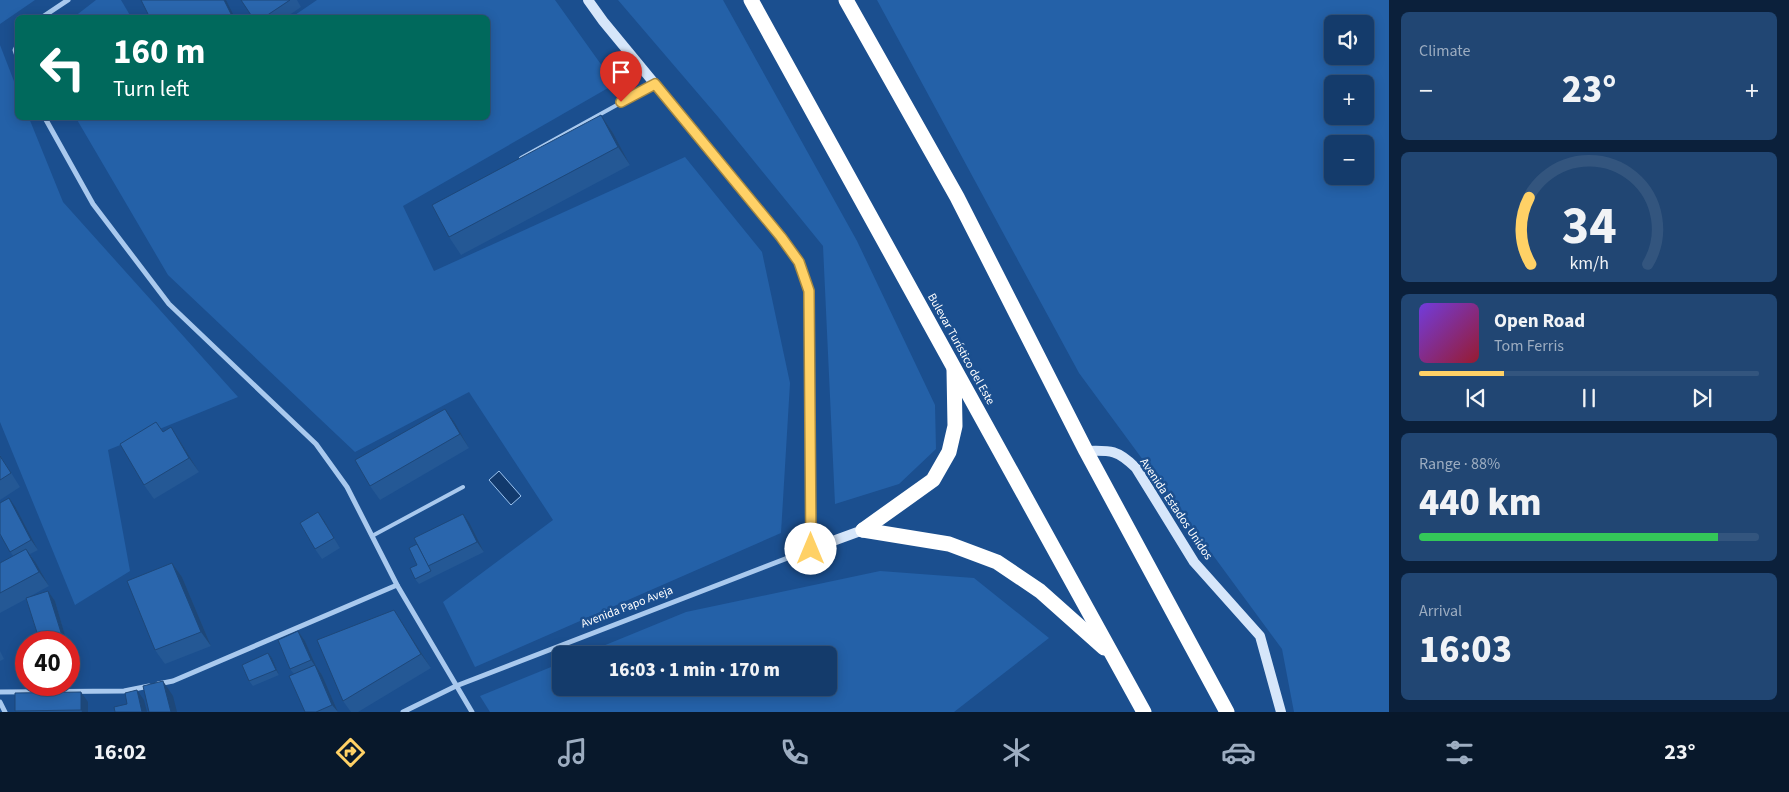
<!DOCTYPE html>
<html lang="en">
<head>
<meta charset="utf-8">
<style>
  body { margin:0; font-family:"Source Sans 3",sans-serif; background:#214673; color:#f1f3f6; height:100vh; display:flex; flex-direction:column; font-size:19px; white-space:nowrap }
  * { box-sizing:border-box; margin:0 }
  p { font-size:16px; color:#9dadc1 }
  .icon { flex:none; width:28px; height:28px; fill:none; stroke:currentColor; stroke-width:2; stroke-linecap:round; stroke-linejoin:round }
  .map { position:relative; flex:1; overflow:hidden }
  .details { display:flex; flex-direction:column; gap:12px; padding:12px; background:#0b203b; width:400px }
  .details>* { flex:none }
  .top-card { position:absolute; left:15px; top:15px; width:475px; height:105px; border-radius:8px; box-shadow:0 2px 12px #0003,0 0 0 1px #33557e; background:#00695c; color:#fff; overflow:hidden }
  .controls { position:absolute; left:1324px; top:15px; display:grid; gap:10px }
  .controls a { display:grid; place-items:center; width:50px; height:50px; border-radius:8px; background:#143b6b; box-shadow:0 2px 12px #0003,0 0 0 1px #33557e; font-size:25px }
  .speed { position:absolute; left:15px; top:631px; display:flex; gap:10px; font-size:25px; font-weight:700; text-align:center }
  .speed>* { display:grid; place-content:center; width:65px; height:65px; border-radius:50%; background:#143b6b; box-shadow:0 2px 12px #0003,0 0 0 1px #33557e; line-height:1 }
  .speed .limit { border:8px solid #d22; background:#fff; color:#111 }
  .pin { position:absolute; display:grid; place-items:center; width:42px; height:42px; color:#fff; margin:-51px -21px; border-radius:50% 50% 50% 0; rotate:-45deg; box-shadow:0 0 5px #0007 }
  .pin .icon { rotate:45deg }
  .me { position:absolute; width:55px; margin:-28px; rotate:0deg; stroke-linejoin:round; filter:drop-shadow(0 0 4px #0008) }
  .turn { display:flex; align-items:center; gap:18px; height:105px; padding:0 15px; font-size:22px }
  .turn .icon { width:65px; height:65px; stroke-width:2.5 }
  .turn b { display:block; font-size:35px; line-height:42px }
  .big { font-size:38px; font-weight:800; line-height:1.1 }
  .details .card { flex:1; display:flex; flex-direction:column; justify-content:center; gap:8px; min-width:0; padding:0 18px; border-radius:8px; background:#214673 }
  .details .dial { align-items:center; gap:0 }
  .dial svg { height:130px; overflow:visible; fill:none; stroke:#33557e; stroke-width:7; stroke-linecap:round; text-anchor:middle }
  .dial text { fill:#f1f3f6; stroke:none }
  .song { display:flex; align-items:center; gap:15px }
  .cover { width:60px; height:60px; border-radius:8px; background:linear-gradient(135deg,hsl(260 70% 55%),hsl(350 70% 35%)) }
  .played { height:5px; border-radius:2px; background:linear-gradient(90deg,#ffd166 25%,#33557e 25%) }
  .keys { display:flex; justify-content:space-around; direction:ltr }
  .heat { display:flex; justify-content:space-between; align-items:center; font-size:28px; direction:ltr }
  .charge { height:8px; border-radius:4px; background:linear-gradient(90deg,#34c759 88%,#33557e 0) }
  .trip { position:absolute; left:552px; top:646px; width:285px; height:50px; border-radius:8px; background:#143b6b; box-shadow:0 2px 12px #0003,0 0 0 1px #33557e; font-weight:800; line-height:50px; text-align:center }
  .dock { display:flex; height:80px; justify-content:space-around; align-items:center; background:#08182b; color:#9dadc1 }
  .dock .icon { width:35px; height:35px }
  .dock .on { color:#ffd166 }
  .dock b { font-size:22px; color:#f1f3f6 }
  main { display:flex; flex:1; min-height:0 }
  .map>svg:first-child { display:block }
  .green { fill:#2461a8; fill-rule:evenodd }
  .water { fill:#123a6d; stroke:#9cc4f0 }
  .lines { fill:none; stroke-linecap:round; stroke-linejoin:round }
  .lane { stroke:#a9c9ee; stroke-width:4 }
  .street { stroke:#a9c9ee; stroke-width:5 }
  .secondary { stroke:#d6e6fa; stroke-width:10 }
  .highway { stroke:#fff; stroke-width:15 }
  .wall { fill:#245895 }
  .shaded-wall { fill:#1d4779 }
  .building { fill:#2a66ad; stroke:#1d4779 }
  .route-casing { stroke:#a68842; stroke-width:12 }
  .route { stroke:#ffd166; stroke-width:9 }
  .labels { text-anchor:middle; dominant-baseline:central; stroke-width:5; stroke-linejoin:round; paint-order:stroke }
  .street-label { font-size:12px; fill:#fff; stroke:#1b4f8f }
</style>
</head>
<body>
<main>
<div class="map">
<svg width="1389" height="712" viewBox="0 0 1389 712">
  <rect width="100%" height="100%" fill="#1b4f8f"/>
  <g class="green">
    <path d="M0,0H35L0,24Z"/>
    <path d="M96,0H121L131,17H74Z"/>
    <path d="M317,0H555L615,84L403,206L434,271L685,157L762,252L790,383L781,533L475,667L443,602L553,520L469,392L355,452L168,275L76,118H488V18L292,17Z"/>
    <path d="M618,0H723L857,241L935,405L936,449L899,484L835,504L823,246L719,118Z"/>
    <path d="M877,0H1389V712H1294L1282,649L1079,373ZM1332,24H1365V56H1332ZM1332,84H1365V116H1332ZM1332,144H1365V176H1332Z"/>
    <path d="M0,45L17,89L18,118H29L63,202L238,397L108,450L130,571L75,605L0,422Z"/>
    <path d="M880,571L974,578L1049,638L954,712H490L480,696L561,663V688H829V655H581L686,612Z"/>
  </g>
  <path class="water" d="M499,471L521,496L511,505L489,480Z"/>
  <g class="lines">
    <g class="lane">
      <path d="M521,158L653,85"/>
      <path d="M372,536L463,487"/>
    </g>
    <g class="street">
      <path d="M41,18L68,0"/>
      <path d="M18,44L15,50L18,59"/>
      <path d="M45,118L93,204L169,304L316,444L347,487L397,585L472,712"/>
      <path d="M158,684L173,681L397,585"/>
      <path d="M0,692L124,691L149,686"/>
      <path d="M0,702L5,712"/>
      <path d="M403,712L456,686L811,549"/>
    </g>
    <g class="secondary">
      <path d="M588,0L603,21L781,237L799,262L809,291L811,549L863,530"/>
      <path d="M1086,451C1111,450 1118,450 1136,468L1194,562L1260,636L1281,712"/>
    </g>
    <g class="highway">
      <path d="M751,0L1144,712"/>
      <path d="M846,0L957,197L1086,451L1227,712"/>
      <path d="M863,530L949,544L997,562L1040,591L1104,648"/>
      <path d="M863,530L933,480L949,452L955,426L954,370"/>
    </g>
  </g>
  <g class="wall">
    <path d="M241,0H297L301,7L285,18H253Z"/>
    <path d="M601,115L613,133L630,165L461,255L449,237Z"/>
    <path d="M445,409L455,423L469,448L380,500L370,486Z"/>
    <path d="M171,427L180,441L199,472L154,499L144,485L163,432Z"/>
    <path d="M0,455L20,487L0,500Z"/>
    <path d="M0,503L16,508L38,550L30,554L36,563L49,586L29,597L48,591L55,601L67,642H40L26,599L0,613V563L13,556L1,536L0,537Z"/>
    <path d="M325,522L340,548L322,559L315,549Z"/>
    <path d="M470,524L484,552L435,576L433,573L435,576L419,584L415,579Z"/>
    <path d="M172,563L182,577L211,646L165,664L155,650Z"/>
    <path d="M403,624L431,668L358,712H351L343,701Z"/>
    <path d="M298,631L305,641L316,666L322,675L338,712H305L294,674L290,669Z"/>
    <path d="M69,647L75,669L69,671Z"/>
    <path d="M0,651L4,659L0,661Z"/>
    <path d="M268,653L272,658L279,675L253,686L249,681Z"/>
    <path d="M88,702V712H16L15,711Z"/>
  </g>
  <g class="shaded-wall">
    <path d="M224,0H226L235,18H233Z"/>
    <path d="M601,115L613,133L630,165L618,147Z"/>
    <path d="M445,409L455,423L469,448L460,434Z"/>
    <path d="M171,427L180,441L199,472L189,458Z"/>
    <path d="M9,498L16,508L38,550L31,540Z"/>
    <path d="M318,512L325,522L340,548L334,538Z"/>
    <path d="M463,514L470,524L484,552L477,542Z"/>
    <path d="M26,549L36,563L49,586L39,572Z"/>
    <path d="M172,563L182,577L211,646L201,632Z"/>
    <path d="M48,591L55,601L67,642H64Z"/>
    <path d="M394,610L403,624L431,668L421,654Z"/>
    <path d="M298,631L305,641L316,666L322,675L338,712L332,705L317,669L311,660Z"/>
    <path d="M69,647L75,669L69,659Z"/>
    <path d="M268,653L272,658L279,675L276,670Z"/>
    <path d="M163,681L173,696L177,712H171Z"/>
    <path d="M137,690L144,700L147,712H142Z"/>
    <path d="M81,692L88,702V712H82L81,710Z"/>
  </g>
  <g class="building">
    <path d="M141,0H224L233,18H150Z"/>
    <path d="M241,0H290L263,18H253Z"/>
    <path d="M601,115L618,147L449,237L432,205Z"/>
    <path d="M445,409L460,434L370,486L355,460Z"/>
    <path d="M156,422L163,432L171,427L189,458L144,485L120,444Z"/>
    <path d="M0,456L11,473L0,480Z"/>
    <path d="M9,498L31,540L10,552L0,534V503Z"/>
    <path d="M318,512L334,538L315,549L300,523Z"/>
    <path d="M463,514L477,542L428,566L414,538Z"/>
    <path d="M417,544L431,571L415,579L410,568L417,565L409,548Z"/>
    <path d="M26,549L39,572L0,593V563Z"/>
    <path d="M172,563L201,632L155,650L127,581Z"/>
    <path d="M48,591L64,642H40L26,598Z"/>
    <path d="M394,610L421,654L343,701L317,640Z"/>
    <path d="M298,631L311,660L290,669L278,640Z"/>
    <path d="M268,653L276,670L249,681L242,665Z"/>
    <path d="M315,665L332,705L316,712H305L289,676Z"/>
    <path d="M163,681L171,712H149L143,686Z"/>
    <path d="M137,690L142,712H115L114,707L127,704L125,693Z"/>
    <path d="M81,692V710L15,711V693Z"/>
  </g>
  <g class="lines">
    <g class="route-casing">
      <path id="route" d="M621,102L655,84L781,237L799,262L809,291L811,549"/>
    </g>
    <use href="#route" class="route"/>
  </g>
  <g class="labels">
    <g class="street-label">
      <text transform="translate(961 349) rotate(61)">Bulevar Turístico del Este</text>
      <text transform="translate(1176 509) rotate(56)">Avenida Estados Unidos</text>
      <text transform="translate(627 607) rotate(-21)">Avenida Papo Aveja</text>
    </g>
  </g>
</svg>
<div class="controls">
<a><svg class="icon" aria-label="sound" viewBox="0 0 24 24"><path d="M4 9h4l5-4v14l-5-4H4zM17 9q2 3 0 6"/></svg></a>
<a>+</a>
<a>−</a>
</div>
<div class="speed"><div class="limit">40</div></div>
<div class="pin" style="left:621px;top:102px;background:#d93025"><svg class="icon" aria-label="arrive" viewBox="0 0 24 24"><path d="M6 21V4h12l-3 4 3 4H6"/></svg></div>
<svg class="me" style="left:811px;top:549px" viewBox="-20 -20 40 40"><circle r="19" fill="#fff"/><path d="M0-13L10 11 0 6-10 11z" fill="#ffd166"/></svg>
<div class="trip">16:03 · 1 min · 170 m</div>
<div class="top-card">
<div class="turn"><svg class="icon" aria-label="left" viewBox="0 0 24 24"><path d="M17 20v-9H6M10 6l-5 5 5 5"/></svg><div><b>160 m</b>Turn left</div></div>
</div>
</div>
<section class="details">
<div class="card"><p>Climate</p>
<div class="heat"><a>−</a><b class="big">23°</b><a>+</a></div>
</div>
<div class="card dial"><svg viewBox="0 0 100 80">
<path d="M14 69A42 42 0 1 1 86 69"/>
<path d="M14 69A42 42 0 0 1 13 28" stroke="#ffd166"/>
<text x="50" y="56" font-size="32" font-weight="700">34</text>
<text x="50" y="72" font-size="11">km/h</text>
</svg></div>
<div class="card">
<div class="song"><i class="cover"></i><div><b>Open Road</b><p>Tom Ferris</p></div></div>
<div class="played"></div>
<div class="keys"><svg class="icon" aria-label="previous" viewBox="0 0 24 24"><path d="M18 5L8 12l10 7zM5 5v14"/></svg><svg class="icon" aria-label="pause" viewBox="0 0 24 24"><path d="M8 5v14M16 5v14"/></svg><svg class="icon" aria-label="next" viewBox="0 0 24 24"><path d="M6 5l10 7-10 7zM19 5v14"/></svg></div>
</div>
<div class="card"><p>Range · 88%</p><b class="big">440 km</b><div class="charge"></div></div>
<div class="card"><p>Arrival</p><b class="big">16:03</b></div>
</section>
</main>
<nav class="dock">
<b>16:02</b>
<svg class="icon on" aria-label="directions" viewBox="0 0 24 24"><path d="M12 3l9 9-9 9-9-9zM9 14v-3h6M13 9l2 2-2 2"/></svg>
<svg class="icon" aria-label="music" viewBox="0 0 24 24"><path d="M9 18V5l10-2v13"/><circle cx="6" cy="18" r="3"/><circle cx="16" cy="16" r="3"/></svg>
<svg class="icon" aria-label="phone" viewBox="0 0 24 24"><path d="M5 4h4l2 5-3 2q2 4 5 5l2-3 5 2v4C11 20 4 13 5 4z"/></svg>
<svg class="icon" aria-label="climate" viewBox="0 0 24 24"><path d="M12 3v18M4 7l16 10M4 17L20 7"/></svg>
<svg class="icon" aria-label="car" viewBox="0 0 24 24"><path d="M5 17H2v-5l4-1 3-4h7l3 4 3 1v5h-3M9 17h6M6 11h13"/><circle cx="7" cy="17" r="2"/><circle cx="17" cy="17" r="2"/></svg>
<svg class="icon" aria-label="filters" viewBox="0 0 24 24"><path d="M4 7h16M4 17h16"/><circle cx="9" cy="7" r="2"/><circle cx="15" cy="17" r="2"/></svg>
<b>23°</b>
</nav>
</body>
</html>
